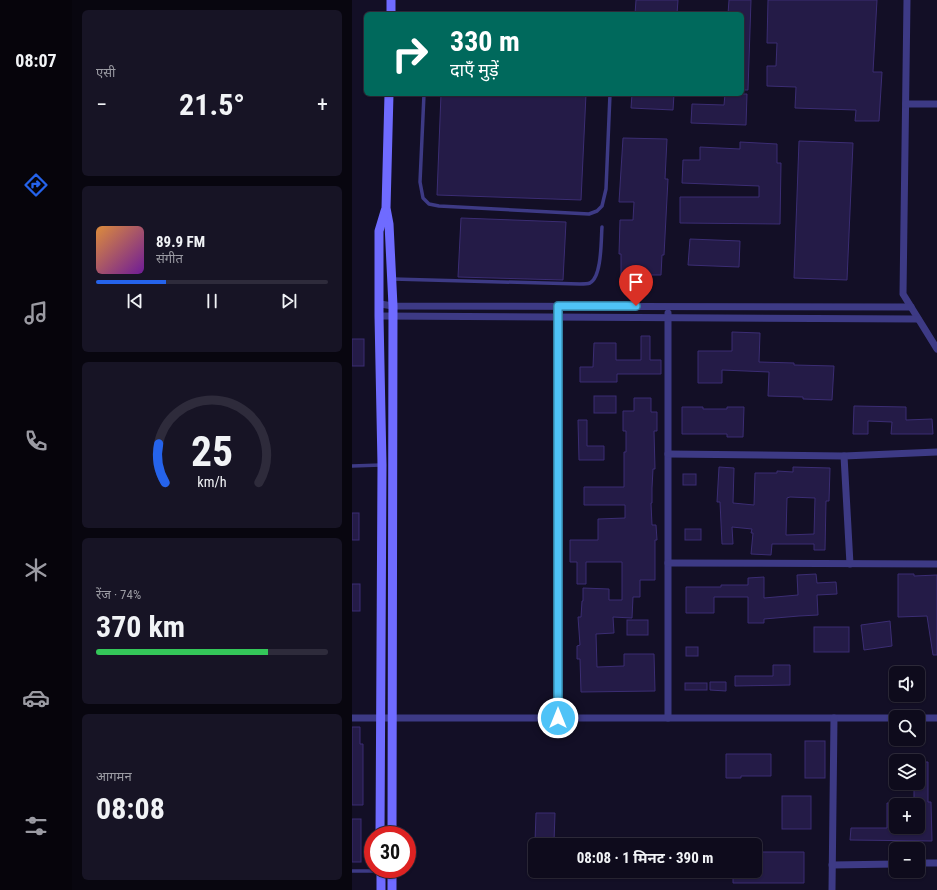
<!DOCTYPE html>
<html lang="hi">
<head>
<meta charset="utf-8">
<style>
  body { margin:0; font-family:"Roboto Condensed","Noto Sans Devanagari",sans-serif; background:#171425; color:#f1f3f6; height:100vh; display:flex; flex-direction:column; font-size:15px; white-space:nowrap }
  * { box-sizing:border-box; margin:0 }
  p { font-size:13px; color:#9b9ba3 }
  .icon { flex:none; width:22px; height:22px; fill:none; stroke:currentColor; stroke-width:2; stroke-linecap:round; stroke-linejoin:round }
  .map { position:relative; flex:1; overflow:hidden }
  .panel { display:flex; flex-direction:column; gap:10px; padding:10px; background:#08060f; width:280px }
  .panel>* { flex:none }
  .hud { position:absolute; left:12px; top:12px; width:380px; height:84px; border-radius:6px; box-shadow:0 1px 3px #0004,0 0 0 1px #2e2b3b; background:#00695c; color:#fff; overflow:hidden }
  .controls { position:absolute; left:537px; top:666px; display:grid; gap:8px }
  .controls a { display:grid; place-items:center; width:36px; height:36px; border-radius:6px; background:#0e0b1c; box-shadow:0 1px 3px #0004,0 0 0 1px #2e2b3b; font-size:20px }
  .speed { position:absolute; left:12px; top:826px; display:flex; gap:8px; font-size:20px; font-weight:700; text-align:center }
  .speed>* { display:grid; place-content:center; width:52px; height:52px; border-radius:50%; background:#0e0b1c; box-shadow:0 1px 3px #0004,0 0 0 1px #2e2b3b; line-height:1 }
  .speed .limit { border:6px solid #d22; background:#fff; color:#111 }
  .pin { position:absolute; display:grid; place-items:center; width:34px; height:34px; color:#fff; margin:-41px -17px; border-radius:50% 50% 50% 0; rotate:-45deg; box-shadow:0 0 4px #0007 }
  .pin .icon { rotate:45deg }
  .me { position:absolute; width:44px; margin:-22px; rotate:0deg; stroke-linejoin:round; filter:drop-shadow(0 0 3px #0008) }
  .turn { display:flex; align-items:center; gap:14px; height:84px; padding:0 20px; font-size:18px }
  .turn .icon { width:52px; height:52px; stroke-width:2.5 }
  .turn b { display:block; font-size:28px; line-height:34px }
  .big { font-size:30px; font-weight:700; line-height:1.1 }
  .panel .tile { flex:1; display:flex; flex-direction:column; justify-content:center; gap:6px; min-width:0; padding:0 14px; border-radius:6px; background:#171425 }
  .panel .dial { align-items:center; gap:0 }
  .dial svg { height:104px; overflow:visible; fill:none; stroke:#2e2b3b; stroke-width:7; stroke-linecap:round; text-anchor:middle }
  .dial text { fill:#f1f3f6; stroke:none }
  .song { display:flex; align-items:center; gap:12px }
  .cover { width:48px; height:48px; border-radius:6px; background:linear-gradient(135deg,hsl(30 70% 55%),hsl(280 70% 35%)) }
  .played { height:4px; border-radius:2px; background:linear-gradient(90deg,#2563eb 30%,#2e2b3b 30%) }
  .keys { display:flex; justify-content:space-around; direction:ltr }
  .heat { display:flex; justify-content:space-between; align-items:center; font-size:22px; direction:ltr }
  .charge { height:6px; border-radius:3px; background:linear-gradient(90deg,#34c759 74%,#2e2b3b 0) }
  .trip { position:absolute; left:176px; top:838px; width:234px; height:40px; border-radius:6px; background:#0e0b1c; box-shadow:0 1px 3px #0004,0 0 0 1px #2e2b3b; font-weight:700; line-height:40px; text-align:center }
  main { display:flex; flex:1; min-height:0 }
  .tabs { display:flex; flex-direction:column; width:72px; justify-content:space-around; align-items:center; background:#06040b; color:#9b9ba3 }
  .tabs .icon { width:28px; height:28px }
  .tabs .current { color:#2563eb }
  .tabs b { font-size:18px; color:#f1f3f6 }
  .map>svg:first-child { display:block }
  .building { fill:#241b47; stroke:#3b2d73; fill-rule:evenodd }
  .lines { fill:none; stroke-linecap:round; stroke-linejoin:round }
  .lane { stroke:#3d3a85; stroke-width:3.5 }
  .street { stroke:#3d3a85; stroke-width:7 }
  .secondary { stroke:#6f6bff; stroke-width:9 }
  .route-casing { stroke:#337fa1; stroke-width:10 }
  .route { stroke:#4fc3f7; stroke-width:7 }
</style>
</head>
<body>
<main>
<nav class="tabs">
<b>08:07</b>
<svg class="icon current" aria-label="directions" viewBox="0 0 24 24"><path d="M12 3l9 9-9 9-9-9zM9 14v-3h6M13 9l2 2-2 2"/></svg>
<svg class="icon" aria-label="music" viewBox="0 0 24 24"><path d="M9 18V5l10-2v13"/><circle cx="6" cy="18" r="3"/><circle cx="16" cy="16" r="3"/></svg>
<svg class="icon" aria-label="phone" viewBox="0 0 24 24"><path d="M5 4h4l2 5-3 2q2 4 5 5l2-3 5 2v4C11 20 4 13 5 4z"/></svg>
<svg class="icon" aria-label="climate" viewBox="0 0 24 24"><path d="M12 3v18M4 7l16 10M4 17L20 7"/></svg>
<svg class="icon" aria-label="car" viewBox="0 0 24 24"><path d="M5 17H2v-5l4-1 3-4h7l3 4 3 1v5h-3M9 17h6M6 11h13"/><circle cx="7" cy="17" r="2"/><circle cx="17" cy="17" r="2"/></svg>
<svg class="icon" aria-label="filters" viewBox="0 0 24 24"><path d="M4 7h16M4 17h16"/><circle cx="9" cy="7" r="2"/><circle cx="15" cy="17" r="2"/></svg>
</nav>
<section class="panel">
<div class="tile"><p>एसी</p>
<div class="heat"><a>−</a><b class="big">21.5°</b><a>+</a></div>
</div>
<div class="tile">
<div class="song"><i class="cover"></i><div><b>89.9 FM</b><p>संगीत</p></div></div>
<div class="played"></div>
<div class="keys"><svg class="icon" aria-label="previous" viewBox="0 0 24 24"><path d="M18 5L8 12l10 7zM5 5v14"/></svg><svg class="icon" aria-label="pause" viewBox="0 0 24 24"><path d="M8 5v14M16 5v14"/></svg><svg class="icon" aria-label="next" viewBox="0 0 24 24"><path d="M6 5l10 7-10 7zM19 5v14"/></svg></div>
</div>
<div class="tile dial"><svg viewBox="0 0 100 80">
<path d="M14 69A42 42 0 1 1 86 69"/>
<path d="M14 69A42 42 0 0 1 9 39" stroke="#2563eb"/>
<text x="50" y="56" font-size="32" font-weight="700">25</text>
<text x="50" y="72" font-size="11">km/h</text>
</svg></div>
<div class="tile"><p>रेंज · 74%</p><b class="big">370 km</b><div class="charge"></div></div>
<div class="tile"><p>आगमन</p><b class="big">08:08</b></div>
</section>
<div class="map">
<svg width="585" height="890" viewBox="0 0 585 890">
  <rect width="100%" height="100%" fill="#130f26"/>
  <g class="building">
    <path d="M284,0H326L325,14H283Z"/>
    <path d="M377,0H399L396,90H390V14H376Z"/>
    <path d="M416,0H525L521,72H530L527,121H503L504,110L443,108L444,87L415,86V66H424L425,43H415Z"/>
    <path d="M89,94H234L229,200L85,195Z"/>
    <path d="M280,94H322L321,110L279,108Z"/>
    <path d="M373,94H395L394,125L339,123L340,104L372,105Z"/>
    <path d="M271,138L315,139L313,179H316L312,255H310L309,275H269V254H267L268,220H281L282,202H267Z"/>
    <path d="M447,141L501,143L495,280L442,278Z"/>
    <path d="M388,142L425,144V163H429L428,224L328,223V197H407V186L330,183L331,160H348V147L388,149Z"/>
    <path d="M109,218L214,222L211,280L106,277Z"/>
    <path d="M338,239L388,241L387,267L336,265Z"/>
    <path d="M380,332L408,333L407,362L442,363V365L482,366L480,400L451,399V397L416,396L417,372L370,370V383H346V351H380Z"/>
    <path d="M289,336H298V360H309V374H265V382H228V367H241L242,343H264V360H289Z"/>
    <rect x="0" y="339" width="12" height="27"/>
    <rect x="242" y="396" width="22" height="17"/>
    <path d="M282,398H299V412H305V431H302L303,469H301L300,488V503H299L300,525H304L305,540H303V580H288V597H281L280,618L261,617L262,633L244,634L245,667L272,666V654H302L303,691L229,692L228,659H225V646L228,645L226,617H229L230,601H231V588L257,589V600H270V562H234V584H225V562H218V540H246V519L273,518V505H232V487H272V452H274V431H271V411H282Z"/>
    <path d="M502,406L554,407V420L580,419L581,434H539L540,422L516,421V434H501Z"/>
    <path d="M330,407H351V409H375V407H392L391,437H375V434H330Z"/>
    <path d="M226,420H235V446H252V460H227Z"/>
    <path d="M367,467L382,468L381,503L402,505L403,473H425V471L441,472V467L478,468L477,501H474L473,550H462V544H420L419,555L399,554L401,533H399L400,529L380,527L381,544H370L368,502H365ZM438,497L463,498L462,534L434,535L435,498Z"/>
    <rect x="331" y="474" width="13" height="11"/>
    <rect x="0" y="513" width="7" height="27"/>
    <rect x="333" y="529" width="16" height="11"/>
    <path d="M464,574L465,583L484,582L485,594L465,595L466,615L447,616L412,619V623H396V597H362V613H334V587H369V585H396V578L412,577V598L446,595L445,575Z"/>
    <path d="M546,574H562V576L585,575V655H581L575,616L546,617Z"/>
    <rect x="0" y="584" width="8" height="27"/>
    <rect x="275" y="620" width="21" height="15"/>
    <path d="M538,621L540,646L512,650L509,625Z"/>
    <rect x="462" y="627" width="35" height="25"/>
    <rect x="334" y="647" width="12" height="9"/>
    <path d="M421,665H438V685L383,686V676H421Z"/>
    <path d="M358,682H374V691L358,690Z"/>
    <rect x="333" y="683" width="22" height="7"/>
    <path d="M0,727H8V744H11V805H0Z"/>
    <rect x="453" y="741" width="20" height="37"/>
    <path d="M374,754H419V776H389V778H374Z"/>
    <path d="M566,762H576V802H579L580,841L498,840L499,828H535V803H544V827H566V805H562V783H566Z"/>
    <rect x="430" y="796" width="29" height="33"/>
    <path d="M184,813H203L202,842H183Z"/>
    <rect x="0" y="819" width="9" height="43"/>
    <path d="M403,852H452V883H381V871H403Z"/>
  </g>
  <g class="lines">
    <g class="lane">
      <path d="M40,14H155"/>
      <path d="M72,94L68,182L71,198L77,204L87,206L237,214L245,211L250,206L254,189L258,94"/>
      <path d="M41,279L228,284C231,284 235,284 238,283C250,277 249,239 250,227"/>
      <path d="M0,466L29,465"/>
      <path d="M0,871H39"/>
    </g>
    <g class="street">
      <path d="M555,0L551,294L585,349"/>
      <path d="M554,104H585"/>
      <path d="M28,304L41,306L559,307"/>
      <path d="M316,313V718"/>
      <path d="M27,316L566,319"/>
      <path d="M316,454L492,456L585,452"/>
      <path d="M492,456L498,564"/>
      <path d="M316,563L585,564"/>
      <path d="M0,718H544"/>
      <path d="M205,718L206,313"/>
      <path d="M566,718H585"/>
      <path d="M566,863H585"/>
      <path d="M480,865L544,864"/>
      <path d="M480,890L482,718"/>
    </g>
    <g class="secondary">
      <path d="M39,14V0"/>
      <path d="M37,94L34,208L37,224L41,306L40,835"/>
      <path d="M28,835L30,465L27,316V231L33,211"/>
      <path d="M29,869V890"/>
      <path d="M40,869V890"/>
    </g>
  </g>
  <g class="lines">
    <g class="route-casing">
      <path id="route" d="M206,718V306H284"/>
    </g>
    <use href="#route" class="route"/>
  </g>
</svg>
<div class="controls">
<a><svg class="icon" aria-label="sound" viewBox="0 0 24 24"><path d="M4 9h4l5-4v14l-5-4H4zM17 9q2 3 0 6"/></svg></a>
<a><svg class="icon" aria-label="search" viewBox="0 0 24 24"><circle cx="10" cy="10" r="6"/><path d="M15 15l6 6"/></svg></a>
<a><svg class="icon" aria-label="layers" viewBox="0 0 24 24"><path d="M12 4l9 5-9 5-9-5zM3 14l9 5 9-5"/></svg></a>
<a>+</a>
<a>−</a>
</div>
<div class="speed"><div class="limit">30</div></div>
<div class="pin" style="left:284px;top:306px;background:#d93025"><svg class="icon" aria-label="arrive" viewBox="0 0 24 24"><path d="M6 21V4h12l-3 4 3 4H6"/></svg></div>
<svg class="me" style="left:206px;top:718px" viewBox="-20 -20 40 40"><circle r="17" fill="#4fc3f7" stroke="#fff" stroke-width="3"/><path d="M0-11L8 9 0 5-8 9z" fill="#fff"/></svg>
<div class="trip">08:08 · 1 मिनट · 390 m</div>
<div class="hud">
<div class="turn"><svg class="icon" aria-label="right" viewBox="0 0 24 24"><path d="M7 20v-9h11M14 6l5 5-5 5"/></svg><div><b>330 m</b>दाएँ मुड़ें</div></div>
</div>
</div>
</main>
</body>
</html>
